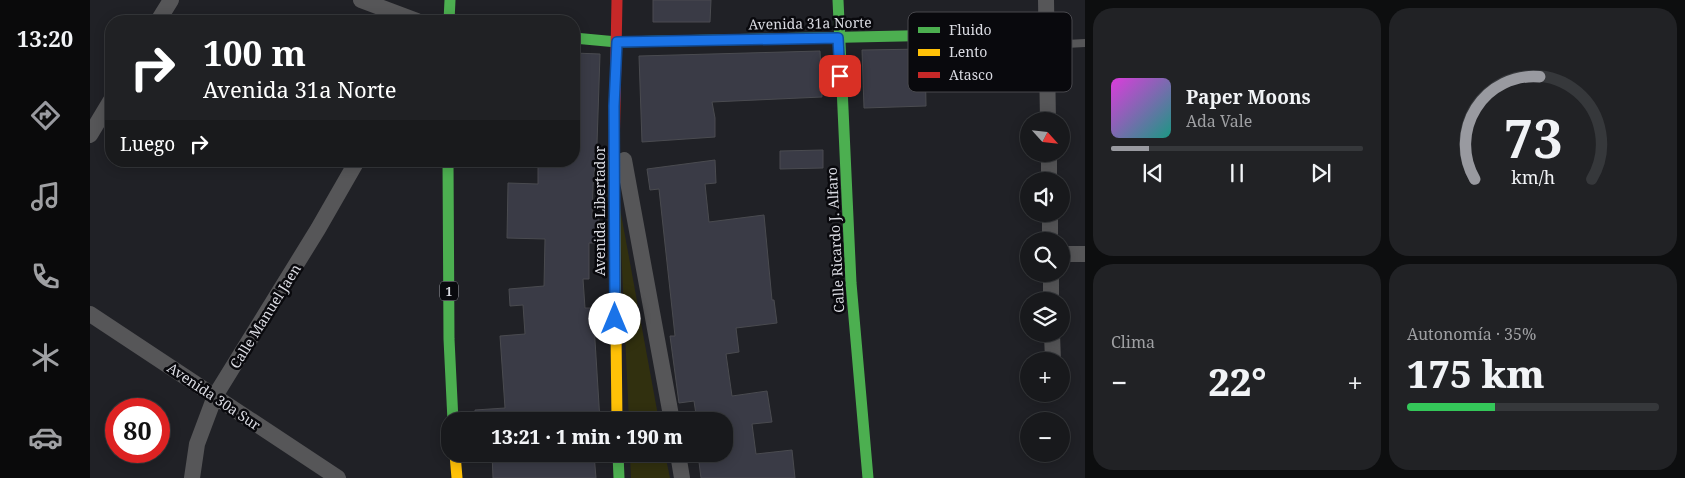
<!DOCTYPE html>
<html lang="es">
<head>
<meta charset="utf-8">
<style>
  body { margin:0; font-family:"Noto Serif",serif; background:#212225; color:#f1f3f6; height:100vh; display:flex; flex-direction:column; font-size:19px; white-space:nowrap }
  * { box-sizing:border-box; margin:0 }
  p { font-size:16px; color:#9fa0a3 }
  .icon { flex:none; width:28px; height:28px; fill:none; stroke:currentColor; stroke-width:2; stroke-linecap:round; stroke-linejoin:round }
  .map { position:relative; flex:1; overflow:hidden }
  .drawer { display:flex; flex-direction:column; gap:8px; padding:8px; background:#0d0e0f; width:600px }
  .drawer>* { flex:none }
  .guide { position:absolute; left:15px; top:15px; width:475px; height:152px; border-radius:20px; box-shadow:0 2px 12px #0003,0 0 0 1px #36383b; background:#202124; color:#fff; overflow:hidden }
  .needle { width:32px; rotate:117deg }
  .buttons { position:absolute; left:930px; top:112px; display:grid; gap:10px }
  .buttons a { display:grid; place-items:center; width:50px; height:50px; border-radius:50%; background:#18191c; box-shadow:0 2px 12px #0003,0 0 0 1px #36383b; font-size:25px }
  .speed { position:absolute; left:15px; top:398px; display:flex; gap:10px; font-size:25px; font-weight:700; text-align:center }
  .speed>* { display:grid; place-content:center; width:65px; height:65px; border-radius:50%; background:#18191c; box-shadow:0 2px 12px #0003,0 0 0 1px #36383b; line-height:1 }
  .speed .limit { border:8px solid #d22; background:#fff; color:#111 }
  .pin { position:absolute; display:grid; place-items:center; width:42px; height:42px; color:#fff; margin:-21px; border-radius:10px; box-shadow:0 2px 8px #0006 }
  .me { position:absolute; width:55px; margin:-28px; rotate:0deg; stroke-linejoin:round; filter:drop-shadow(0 0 4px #0008) }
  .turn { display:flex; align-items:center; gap:18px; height:105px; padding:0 15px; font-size:22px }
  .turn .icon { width:65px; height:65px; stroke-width:2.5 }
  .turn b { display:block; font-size:35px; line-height:42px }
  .then { display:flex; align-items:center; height:48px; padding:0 15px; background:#0003; gap:10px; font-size:19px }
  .big { font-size:38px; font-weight:800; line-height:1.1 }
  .drawer .card { flex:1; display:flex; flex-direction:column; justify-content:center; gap:8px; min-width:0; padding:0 18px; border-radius:20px; background:#212225 }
  .drawer .dial { align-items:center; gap:0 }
  .dial svg { height:130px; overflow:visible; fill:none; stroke:#36383b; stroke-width:7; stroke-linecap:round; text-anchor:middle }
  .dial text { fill:#f1f3f6; stroke:none }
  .song { display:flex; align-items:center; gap:15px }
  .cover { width:60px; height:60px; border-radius:8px; background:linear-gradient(135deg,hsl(300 70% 55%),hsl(170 70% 35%)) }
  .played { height:5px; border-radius:2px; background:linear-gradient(90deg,#999aa0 15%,#36383b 15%) }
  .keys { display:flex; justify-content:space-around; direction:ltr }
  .heat { display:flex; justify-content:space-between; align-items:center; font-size:28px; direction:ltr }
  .charge { height:8px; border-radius:4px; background:linear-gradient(90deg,#34c759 35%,#36383b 0) }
  .drawer .tiles { flex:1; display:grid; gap:8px; grid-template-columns:repeat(2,1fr) }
  .trip { position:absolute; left:351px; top:412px; width:292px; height:50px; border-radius:20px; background:#18191c; box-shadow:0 2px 12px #0003,0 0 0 1px #36383b; font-weight:800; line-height:50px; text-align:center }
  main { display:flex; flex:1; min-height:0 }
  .tabs { display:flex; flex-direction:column; width:90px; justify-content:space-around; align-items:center; background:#0a0a0b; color:#9fa0a3 }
  .tabs .icon { width:35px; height:35px }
  .tabs .on { color:#999aa0 }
  .tabs b { font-size:22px; color:#f1f3f6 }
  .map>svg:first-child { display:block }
  .green { fill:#31300f }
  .building { fill:#3a3b46; stroke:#4a4b50 }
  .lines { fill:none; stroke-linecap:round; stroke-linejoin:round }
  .lane { stroke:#565658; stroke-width:8 }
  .street { stroke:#565658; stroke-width:16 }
  .fast { stroke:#4caf50; stroke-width:11 }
  .slow { stroke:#ffc107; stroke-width:11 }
  .jam { stroke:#c62828; stroke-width:11 }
  .route-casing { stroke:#114b97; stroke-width:12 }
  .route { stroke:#1a73e8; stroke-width:9 }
  .labels { text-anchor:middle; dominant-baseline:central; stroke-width:5; stroke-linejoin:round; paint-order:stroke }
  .shield { fill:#09090d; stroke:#9b9ca2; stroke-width:1 }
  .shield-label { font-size:12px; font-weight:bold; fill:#dadbe2 }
  .street-label { font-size:14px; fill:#dadbe2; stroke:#09090d }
  .key { fill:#09090d; stroke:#48484d; stroke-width:1 }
  .key-label { font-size:14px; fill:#dadbe2 }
</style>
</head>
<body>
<main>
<nav class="tabs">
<b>13:20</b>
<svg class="icon on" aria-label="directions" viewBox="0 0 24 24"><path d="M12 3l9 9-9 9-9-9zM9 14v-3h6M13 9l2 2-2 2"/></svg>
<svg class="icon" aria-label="music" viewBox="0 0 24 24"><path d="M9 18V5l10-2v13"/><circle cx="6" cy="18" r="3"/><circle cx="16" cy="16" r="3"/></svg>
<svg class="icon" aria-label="phone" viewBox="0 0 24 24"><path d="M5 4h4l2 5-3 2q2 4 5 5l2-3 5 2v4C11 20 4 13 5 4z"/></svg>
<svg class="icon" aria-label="climate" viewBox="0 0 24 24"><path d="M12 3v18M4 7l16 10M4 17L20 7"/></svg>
<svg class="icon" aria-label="car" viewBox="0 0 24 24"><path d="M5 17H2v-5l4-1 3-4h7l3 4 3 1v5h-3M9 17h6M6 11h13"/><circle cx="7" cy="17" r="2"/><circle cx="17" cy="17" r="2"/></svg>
</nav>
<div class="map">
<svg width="995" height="478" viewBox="0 0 995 478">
  <rect width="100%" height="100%" fill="#202126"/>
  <g class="green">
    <path d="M529,203L569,421H539Z"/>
    <path d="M540,454H575L580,478H541Z"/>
  </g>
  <g class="building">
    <path d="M563,0H621L620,22H563Z"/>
    <path d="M835,49L836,106L774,108L772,50Z"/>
    <path d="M730,51L732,97L622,102L625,118V137L552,142L549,56Z"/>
    <path d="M484,53L510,54L507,144L503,186L502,218L509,219L507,243H499V279H493L495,308H503L510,421H385V410L415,408L410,336L435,334L433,305L420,306L419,289L454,286L455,239L417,238L418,183L448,184V161H484Z"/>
    <path d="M733,150V168L690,169V151Z"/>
    <path d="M625,160L626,183L615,184L619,222L674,215L682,300H684L687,323L646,328L649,352L636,354L642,396L677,391L682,422L662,424L666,454L702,450L705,478H611L608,454H635V421H607L604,401L589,403L580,336H585L569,189L560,190L557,169Z"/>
    <path d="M402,454H504L506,478H403Z"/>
  </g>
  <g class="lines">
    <path class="lane" d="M957,45L995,43"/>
    <g class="street">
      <path d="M271,0L327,21"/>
      <path d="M956,0L958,121"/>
      <path d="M68,21L81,0"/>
      <path d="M0,135L21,100"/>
      <path d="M959,154V181"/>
      <path d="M534,160L582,421"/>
      <path d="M960,214V241"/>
      <path d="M971,254H995"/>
      <path d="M961,274V301"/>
      <path d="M0,314L248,478"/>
      <path d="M962,334L963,361"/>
      <path d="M588,454L592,478"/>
      <path d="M102,478L107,444L125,396L228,229L267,161"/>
    </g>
    <g class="fast">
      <path d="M748,0L761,283L778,478"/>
      <path d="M359,21L360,0"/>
      <path d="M484,38L527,42L957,33"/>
      <path d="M358,161L359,339L363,421"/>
      <path d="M528,454L529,478"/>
    </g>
    <g class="slow">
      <path d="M524,157L527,421"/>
      <path d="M365,454L367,478"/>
    </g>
    <path class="jam" d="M524,157L527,0"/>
  </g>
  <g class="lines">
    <g class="route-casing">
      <path id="route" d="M525,319L524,106L527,42L748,38L750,76"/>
    </g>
    <use href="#route" class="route"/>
  </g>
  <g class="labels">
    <rect class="shield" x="350" y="281.5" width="18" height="19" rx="4"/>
    <g class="shield-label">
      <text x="359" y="291">1</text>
    </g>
    <g class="street-label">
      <text transform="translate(720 23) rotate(-1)">Avenida 31a Norte</text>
      <text transform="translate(509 211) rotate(-90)">Avenida Libertador</text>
      <text transform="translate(745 240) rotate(-93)">Calle Ricardo J. Alfaro</text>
      <text transform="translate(175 316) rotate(-58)">Calle Manuel Jaen</text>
      <text transform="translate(124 396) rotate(34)">Avenida 30a Sur</text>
    </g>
  </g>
  <rect x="818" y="12" width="164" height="80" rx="8" class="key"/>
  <rect x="828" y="27" width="22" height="6" fill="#4caf50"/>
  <rect x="828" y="49" width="22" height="7" fill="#ffc107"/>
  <rect x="828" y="72" width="22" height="6" fill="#c62828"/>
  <g class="key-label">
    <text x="859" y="35">Fluido</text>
    <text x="859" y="57">Lento</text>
    <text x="859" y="80">Atasco</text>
  </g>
</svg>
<div class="buttons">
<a><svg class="needle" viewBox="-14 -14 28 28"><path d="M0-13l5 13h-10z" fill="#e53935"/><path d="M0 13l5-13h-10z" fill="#9fa0a3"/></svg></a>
<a><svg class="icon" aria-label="sound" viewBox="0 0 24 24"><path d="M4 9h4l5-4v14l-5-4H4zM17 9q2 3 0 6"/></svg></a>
<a><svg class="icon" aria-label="search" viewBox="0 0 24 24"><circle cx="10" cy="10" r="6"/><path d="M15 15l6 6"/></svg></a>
<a><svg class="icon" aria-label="layers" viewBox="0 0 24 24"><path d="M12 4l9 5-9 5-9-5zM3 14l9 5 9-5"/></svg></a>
<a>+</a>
<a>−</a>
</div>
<div class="speed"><div class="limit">80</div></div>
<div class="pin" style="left:750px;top:76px;background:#d93025"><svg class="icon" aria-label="arrive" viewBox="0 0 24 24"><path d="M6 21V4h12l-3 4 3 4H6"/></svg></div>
<svg class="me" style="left:525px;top:319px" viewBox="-20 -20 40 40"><circle r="19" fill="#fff"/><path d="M0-13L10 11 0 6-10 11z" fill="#1a73e8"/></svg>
<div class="trip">13:21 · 1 min · 190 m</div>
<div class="guide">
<div class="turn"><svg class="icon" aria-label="right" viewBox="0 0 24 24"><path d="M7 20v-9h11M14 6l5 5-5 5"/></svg><div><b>100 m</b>Avenida 31a Norte</div></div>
<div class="then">Luego<svg class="icon" aria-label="right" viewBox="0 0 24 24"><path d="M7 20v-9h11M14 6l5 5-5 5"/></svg></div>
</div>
</div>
<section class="drawer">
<div class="tiles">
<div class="card">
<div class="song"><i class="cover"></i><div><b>Paper Moons</b><p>Ada Vale</p></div></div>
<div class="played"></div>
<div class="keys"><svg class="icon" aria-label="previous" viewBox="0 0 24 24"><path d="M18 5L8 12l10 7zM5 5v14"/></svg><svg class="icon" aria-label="pause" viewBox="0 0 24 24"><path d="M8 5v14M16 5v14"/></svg><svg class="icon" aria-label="next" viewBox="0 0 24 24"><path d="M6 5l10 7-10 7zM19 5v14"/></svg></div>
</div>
<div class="card dial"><svg viewBox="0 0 100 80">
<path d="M14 69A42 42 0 1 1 86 69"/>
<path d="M14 69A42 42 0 0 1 54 6" stroke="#999aa0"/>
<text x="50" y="56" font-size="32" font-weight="700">73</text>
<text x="50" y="72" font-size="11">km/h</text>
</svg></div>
<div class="card"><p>Clima</p>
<div class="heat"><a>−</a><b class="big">22°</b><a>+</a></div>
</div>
<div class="card"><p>Autonomía · 35%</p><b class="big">175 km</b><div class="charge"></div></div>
</div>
</section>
</main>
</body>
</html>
